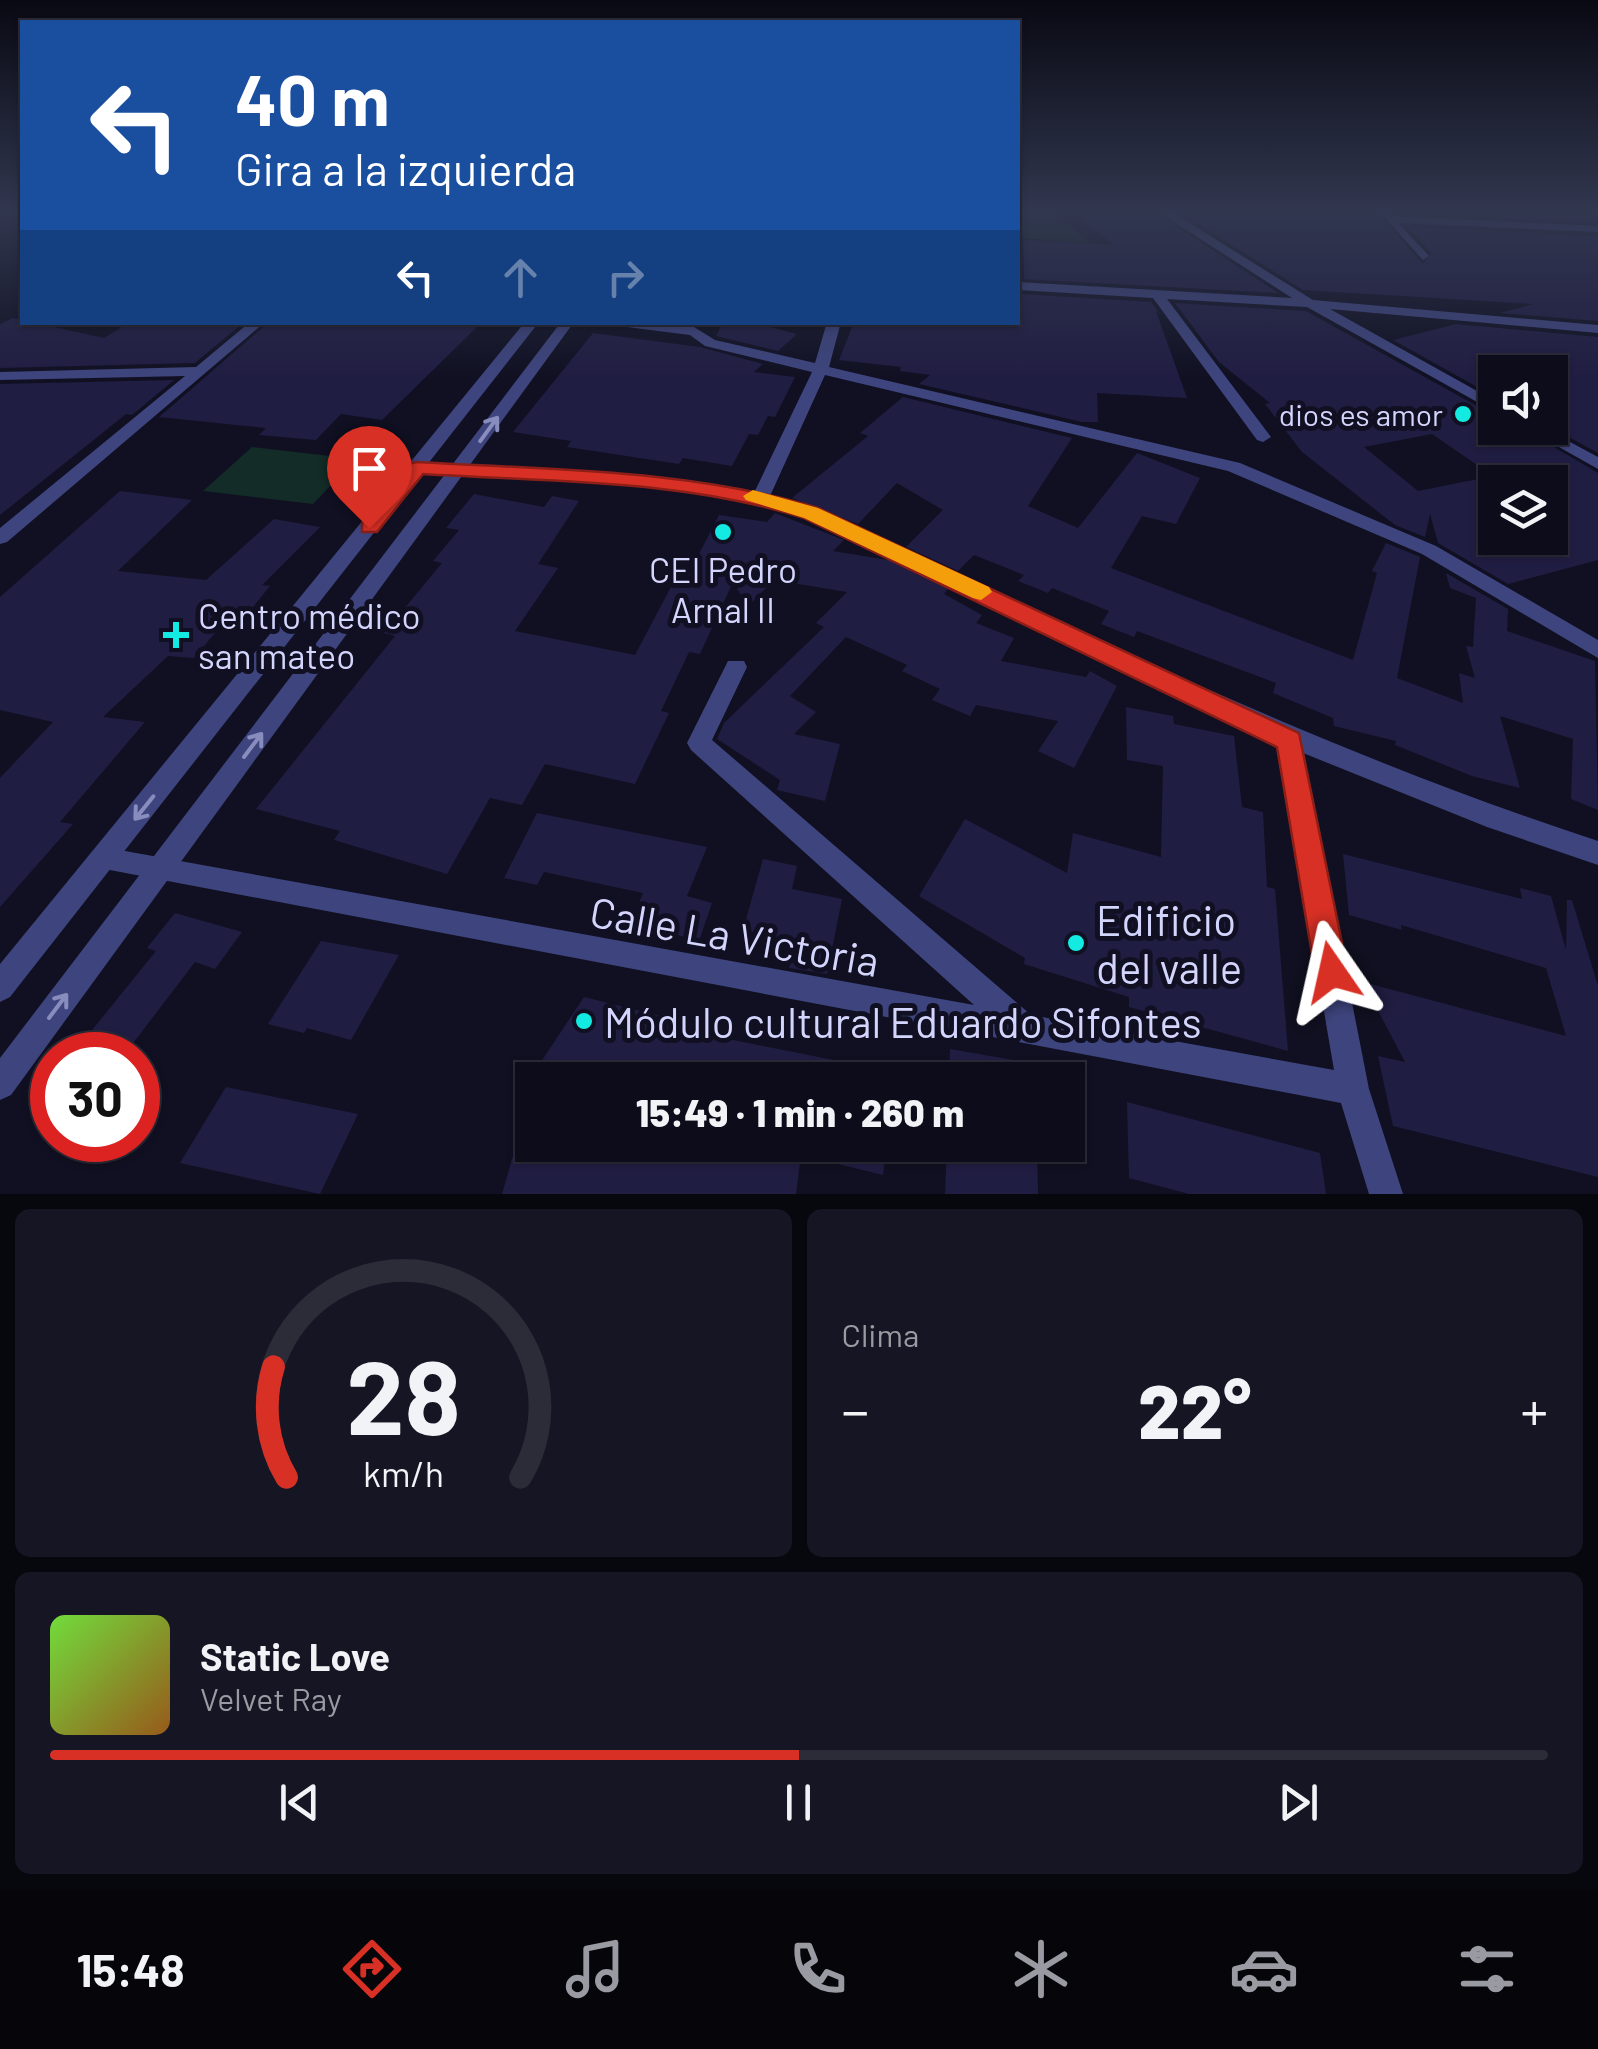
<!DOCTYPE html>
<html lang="es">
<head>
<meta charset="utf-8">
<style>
  body { margin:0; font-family:Barlow,sans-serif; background:#151523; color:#f1f3f6; height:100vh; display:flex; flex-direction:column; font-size:38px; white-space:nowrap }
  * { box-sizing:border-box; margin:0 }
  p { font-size:32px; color:#9a9ba2 }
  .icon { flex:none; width:55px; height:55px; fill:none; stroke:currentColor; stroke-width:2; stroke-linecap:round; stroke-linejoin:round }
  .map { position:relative; height:1194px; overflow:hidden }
  .drawer { display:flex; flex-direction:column; gap:15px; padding:15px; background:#07070e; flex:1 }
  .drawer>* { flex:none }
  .guide { position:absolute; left:20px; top:20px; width:1000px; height:305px; border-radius:0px; box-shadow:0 2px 8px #0004,0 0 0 2px #2c2c39; background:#1a4fa0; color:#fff; overflow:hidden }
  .tools { position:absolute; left:1478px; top:355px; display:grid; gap:20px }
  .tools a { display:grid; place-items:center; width:90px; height:90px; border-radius:0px; background:#0c0c1a; box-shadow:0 2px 8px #0004,0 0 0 2px #2c2c39; font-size:50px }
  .speed { position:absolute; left:30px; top:1032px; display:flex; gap:20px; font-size:50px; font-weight:700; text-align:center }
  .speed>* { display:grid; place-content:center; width:130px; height:130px; border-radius:50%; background:#0c0c1a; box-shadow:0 2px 8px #0004,0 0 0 2px #2c2c39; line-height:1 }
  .speed .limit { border:15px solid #d22; background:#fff; color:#111 }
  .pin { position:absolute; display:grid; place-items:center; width:85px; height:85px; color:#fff; margin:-102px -42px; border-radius:50% 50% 50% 0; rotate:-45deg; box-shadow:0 0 10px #0007 }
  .pin .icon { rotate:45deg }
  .me { position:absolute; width:110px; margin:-55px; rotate:349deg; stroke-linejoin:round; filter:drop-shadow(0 0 8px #0008) }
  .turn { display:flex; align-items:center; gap:35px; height:210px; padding:0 50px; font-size:45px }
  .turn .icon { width:130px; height:130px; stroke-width:2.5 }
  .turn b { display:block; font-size:70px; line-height:85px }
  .lanes { display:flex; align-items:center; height:95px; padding:0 50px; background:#0003; justify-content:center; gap:50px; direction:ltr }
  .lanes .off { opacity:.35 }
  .big { font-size:75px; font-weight:800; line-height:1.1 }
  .drawer .card { flex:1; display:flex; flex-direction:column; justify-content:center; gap:15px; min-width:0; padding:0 35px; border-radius:15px; background:#151523 }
  .drawer .dial { align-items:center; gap:0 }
  .dial svg { height:260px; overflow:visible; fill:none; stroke:#2c2c39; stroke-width:7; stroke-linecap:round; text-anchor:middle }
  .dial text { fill:#f1f3f6; stroke:none }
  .song { display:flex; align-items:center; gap:30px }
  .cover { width:120px; height:120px; border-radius:15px; background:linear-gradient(135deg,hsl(100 70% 55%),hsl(30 70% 35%)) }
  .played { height:10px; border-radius:5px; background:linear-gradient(90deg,#d93025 50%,#2c2c39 50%) }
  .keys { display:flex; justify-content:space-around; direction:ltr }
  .heat { display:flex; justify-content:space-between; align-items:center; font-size:55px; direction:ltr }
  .drawer .tiles { flex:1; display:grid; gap:15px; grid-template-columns:1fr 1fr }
  .card:last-child { grid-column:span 2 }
  .trip { position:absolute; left:515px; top:1062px; width:570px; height:100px; border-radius:0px; background:#0c0c1a; box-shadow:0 2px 8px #0004,0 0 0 2px #2c2c39; font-weight:800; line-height:100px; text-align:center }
  .dock { display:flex; height:160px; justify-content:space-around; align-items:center; background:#05050a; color:#9a9ba2 }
  .dock .icon { width:70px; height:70px }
  .dock .current { color:#d93025 }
  .dock b { font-size:45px; color:#f1f3f6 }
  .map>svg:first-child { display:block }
  .green { fill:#132c27 }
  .building { fill:#201d42; fill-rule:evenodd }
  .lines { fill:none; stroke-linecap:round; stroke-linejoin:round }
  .minor { fill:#3e457e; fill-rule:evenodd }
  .tertiary { fill:#3e457e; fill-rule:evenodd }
  .oneway { stroke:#898dbd }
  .route { fill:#d93025; stroke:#8d1f18; stroke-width:2.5 }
  .slow { fill:#f59e0b }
  .poi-dot { fill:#12eae2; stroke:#101022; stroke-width:4 }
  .labels { text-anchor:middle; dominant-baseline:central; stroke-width:10; stroke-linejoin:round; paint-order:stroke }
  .far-poi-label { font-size:30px; fill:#d4d5fc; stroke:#101022; text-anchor:end }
  .poi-label { font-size:35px; fill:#d4d5fc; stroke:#101022 }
  .near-poi-label { font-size:42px; fill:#d4d5fc; stroke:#101022; text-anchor:start }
  .near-street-label { font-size:42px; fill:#d4d5fc; stroke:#101022 }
</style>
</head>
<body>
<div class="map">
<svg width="1598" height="1194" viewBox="0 0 1598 1194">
  <rect width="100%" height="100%" fill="#101022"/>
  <g class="green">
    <path d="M1018,211H1050L1091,243L1018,238Z"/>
    <path d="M252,447L356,459L313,504L203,491Z"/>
  </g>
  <g class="building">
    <path d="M1070,211H1153L1278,293L1024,279V240L1114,245Z"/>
    <path d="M1178,211H1375L1423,264L1432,253L1407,227L1598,236V321L1500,313L1533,304L1303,290Z"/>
    <path d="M1393,211L1598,212V222L1394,212Z"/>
    <path d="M1020,294L1151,302L1160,314L1156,311L1187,398L1097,393L1098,422H1082L919,384L930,375L900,371L901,367L839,360L854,322H1018Z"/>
    <path d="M1175,303L1306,311L1495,416V428H1522L1598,473V560L1508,584L1438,543L1430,514L1425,537L1395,525L1302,452L1265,404L1270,403L1219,362ZM1432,434L1493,476L1418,491L1364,447ZM1495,477L1502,482H1550V538H1495Z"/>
    <path d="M13,318L104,338L130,322L204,327L211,322H244L195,363L0,368V324Z"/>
    <path d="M269,322H482L382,420L341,414L316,440L259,435L266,428L159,417Z"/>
    <path d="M723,322H751L797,334L778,351L716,336Z"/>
    <path d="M1456,324L1598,337V453L1550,427V363L1495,372V397L1393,340Z"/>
    <path d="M593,333L700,347L763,364L754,372L795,377L775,417L768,416L758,435L749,434L732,466L683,458L679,464L567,447L571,441L513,432Z"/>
    <path d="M174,380L132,415L126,414L0,515V384Z"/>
    <path d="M903,397L1072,438L1028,506L1078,528L1137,453L1200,478L1176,524L1142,516L1111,568L1353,660L1377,573L1372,571L1386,543L1420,557L1397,678L1463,703L1459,673L1475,678L1466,646L1473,647L1476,598L1450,588L1446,573L1508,609L1507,631L1595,661L1598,810L1571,799L1573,739L1500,716L1520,788L1472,776L1395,745L1396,741L1334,726L1333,718L1273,693L1276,683L1137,631L1134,637L1101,624L1109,611L1052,588L1048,593L1018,581L1024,575L974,555L958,571L906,547L943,510L897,483L858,524L792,498L868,436L860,433Z"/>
    <path d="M120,491L192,500L118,571L206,580L274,519L320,527L262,585L270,586L245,617L230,615L194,658L168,656L103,717L145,722L60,822L73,824L0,907V778L53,722L0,710V597Z"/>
    <path d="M474,494L544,507L552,496L579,501L538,564L558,568L515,631L635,655L672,585L682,587L719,515L767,522L775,513L844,540L833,551L888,560L948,589L944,594L982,615L976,623L1014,638L1001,661L1086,677L1090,671L1117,686L1074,768L1038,751L1058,721L976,705L970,716L932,700L940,689L902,671L907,665L846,637L790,696L816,712L794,734L840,744L825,801L777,790L780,780L717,739L724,723L824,627L816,623L847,592L774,580L748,606L733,582L700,654L689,652L661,711L669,713L635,784L545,764L522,805L490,798L447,874L334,840L340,831L256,809L395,636L384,633L442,563L433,561L459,530L446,528Z"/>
    <path d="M1126,707L1173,716L1174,724L1234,736L1242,807L1263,812L1267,887L1275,889L1288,1051L1129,1007V997L1024,964L1025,958L919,896L965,819L1067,873L1073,833L1161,857L1163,766L1127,760Z"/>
    <path d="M537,813L707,847L687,896L712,903L699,941L631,922L643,893L544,872L537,885L504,878Z"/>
    <path d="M1343,854L1522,899L1520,888L1551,896L1566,950L1567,900H1572L1598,986V1177L1393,1126L1378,1056L1405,1062L1363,982L1566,1036L1546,968L1401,925L1402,930L1349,915Z"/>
    <path d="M763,859L797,866L792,889L842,899L827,974L789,968L795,941L743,930Z"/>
    <path d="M175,913L242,932L215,969L195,962L124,1055H72L156,951L147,948Z"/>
    <path d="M321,941L399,955L351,1040L307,1028L304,1033L268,1024Z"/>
    <path d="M584,997L730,1033L728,1039L884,1070L883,1080H529Z"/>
    <path d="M950,1049L1049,1066L1048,1080H949Z"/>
    <path d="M226,1087L358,1114L320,1194L180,1163Z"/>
    <path d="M1127,1102L1320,1153L1326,1194H1189L1129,1178Z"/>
    <path d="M516,1145H887L883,1175L801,1155L796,1194H502Z"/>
    <path d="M947,1145H1037L1038,1194H945Z"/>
  </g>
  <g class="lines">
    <g class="minor">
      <path d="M1157,211H1170L1313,300L1598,325V333L1330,309L1495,401V412L1307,307L1167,299L1271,437L1263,442L1257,440L1153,298L1018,290V282L1292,298Z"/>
      <path d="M1379,211H1388L1392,216L1598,226V232L1398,223L1429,256L1423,260Z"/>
      <path d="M250,322H265L7,542L0,544V528L185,376L0,380V372L196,367Z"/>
      <path d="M613,322L694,327L715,340L815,363L827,322H841L829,367L1240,463L1436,546L1598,640V658L1422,554L1228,471L825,375L770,496L817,509C1074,629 1328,753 1598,841V865L1487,827L1303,753L1369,1089L1403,1194H1369L1341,1103L94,867L90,859L94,851L103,847L974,1005L691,750L687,743L728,661H744L747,667L712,740L1031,1015L1334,1070L1278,742L805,517L761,505L666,488L412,471L410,467L418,462C531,469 643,471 754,493L812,372L705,346L690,335L619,326Z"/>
      <path d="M1525,428H1544L1598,457V469Z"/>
    </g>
    <g class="tertiary">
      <path d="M525,322H539L10,997L0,1002V964Z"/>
      <path d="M561,322H574L11,1095L0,1100V1058Z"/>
    </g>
  </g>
  <defs><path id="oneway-shaft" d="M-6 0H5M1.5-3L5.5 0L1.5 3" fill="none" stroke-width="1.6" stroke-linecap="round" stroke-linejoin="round" transform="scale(2.5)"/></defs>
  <g class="oneway">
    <use href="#oneway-shaft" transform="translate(489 429) rotate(-54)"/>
    <use href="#oneway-shaft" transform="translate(253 745) rotate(-53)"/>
    <use href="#oneway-shaft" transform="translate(144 808) rotate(129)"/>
    <use href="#oneway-shaft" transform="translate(58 1006) rotate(-53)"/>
  </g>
  <linearGradient id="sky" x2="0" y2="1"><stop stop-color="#090913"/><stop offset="0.56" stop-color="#31374f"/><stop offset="1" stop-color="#31374f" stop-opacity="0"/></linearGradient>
  <rect width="1598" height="378" fill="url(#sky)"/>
  <path class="route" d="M418,462C552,470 689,469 818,508L1299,733L1348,972L1343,984L1332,989L1320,984L1315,972L1277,747L804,518C682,479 550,482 423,474L377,532H362V523L411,463Z"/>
  <path class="slow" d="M753,490L818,508L989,587L992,592L981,600L973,598L804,518L746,500L743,496Z"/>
  <g class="poi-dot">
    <circle cx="1463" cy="414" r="10"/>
    <circle cx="723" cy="532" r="10"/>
    <path d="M171 620h10v10h10v10h-10v10h-10v-10h-10v-10h10z"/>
    <circle cx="1076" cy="943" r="10"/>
    <circle cx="584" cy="1021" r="10"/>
  </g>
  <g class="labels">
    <g class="far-poi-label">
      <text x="1443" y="414">dios es amor</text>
    </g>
    <g class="poi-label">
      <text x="723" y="569">CEI Pedro<tspan x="723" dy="40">Arnal II</tspan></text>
      <text x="198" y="615" text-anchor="start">Centro médico<tspan x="198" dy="40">san mateo</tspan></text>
    </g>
    <g class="near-poi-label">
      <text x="1096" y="919">Edificio<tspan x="1096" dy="48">del valle</tspan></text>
      <text x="604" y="1021">Módulo cultural Eduardo Sifontes</text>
    </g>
    <g class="near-street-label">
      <text transform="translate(735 935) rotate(10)">Calle La Victoria</text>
    </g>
  </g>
</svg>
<div class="tools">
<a><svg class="icon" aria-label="sound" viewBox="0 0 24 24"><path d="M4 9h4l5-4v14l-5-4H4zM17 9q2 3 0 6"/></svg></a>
<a><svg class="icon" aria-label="layers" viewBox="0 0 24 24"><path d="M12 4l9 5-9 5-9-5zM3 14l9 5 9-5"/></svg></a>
</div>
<div class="speed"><div class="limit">30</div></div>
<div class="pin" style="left:369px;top:528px;background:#d93025"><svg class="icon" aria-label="arrive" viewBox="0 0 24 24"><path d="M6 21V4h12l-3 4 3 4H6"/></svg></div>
<svg class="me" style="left:1332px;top:972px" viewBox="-20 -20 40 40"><path d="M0-17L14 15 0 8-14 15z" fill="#d93025" stroke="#fff" stroke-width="4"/></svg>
<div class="trip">15:49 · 1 min · 260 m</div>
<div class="guide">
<div class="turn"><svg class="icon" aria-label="left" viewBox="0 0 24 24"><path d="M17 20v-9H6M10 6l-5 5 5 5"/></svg><div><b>40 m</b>Gira a la izquierda</div></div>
<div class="lanes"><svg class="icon" aria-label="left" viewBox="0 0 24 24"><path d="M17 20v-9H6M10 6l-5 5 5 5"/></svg><svg class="icon off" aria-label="ahead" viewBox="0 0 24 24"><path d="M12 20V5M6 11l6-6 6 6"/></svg><svg class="icon off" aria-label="right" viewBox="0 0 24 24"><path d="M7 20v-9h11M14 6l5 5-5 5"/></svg></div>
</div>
</div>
<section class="drawer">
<div class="tiles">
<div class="card dial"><svg viewBox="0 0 100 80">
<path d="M14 69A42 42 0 1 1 86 69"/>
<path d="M14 69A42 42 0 0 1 10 35" stroke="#d93025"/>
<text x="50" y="56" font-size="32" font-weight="700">28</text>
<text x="50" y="72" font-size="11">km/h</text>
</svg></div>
<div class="card"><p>Clima</p>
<div class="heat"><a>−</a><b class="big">22°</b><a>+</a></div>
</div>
<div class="card">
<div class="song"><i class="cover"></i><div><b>Static Love</b><p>Velvet Ray</p></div></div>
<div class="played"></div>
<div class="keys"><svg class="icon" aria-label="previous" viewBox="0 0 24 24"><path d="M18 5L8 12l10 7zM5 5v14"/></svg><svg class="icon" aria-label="pause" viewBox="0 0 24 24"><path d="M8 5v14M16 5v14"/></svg><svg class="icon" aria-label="next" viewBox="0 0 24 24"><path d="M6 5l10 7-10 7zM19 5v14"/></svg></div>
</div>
</div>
</section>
<nav class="dock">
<b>15:48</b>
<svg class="icon current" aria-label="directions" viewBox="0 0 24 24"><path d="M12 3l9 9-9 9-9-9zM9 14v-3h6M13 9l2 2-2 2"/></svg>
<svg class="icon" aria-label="music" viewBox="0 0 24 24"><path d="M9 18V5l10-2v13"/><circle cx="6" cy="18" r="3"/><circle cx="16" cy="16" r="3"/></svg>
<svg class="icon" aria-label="phone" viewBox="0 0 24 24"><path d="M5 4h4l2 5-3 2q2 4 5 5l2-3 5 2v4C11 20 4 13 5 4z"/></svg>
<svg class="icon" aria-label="climate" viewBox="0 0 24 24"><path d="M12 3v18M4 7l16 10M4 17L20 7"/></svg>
<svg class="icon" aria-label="car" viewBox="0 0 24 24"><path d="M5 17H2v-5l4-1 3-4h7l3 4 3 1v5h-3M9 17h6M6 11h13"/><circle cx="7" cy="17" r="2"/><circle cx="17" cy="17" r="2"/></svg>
<svg class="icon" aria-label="filters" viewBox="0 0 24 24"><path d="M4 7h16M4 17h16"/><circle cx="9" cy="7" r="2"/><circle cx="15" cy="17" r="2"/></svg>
</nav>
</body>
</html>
